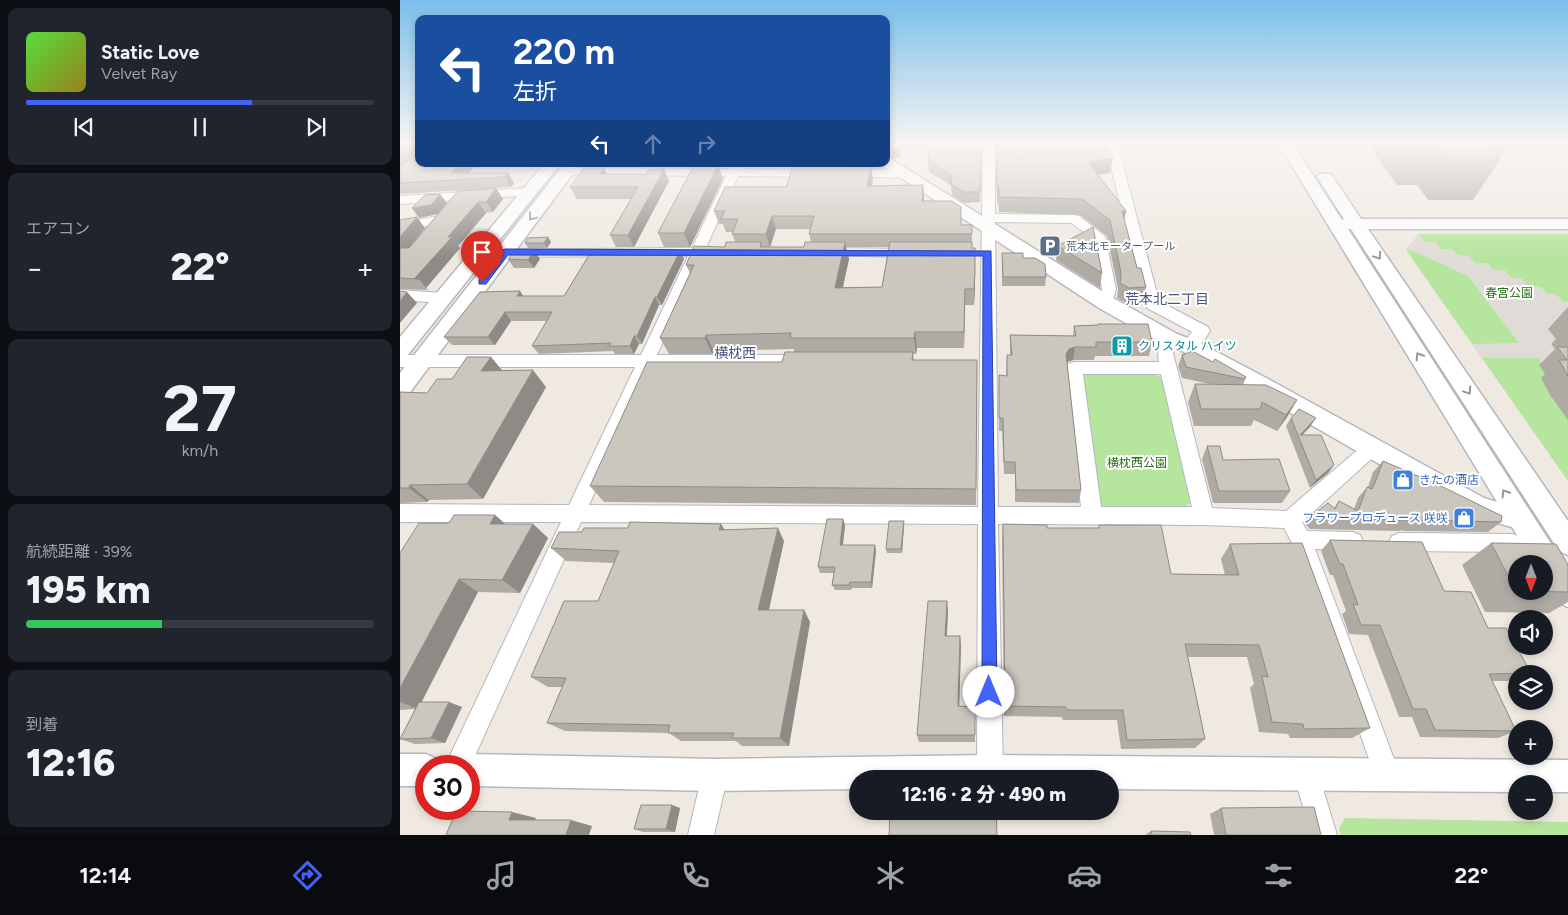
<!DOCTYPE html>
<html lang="ja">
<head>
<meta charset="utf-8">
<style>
  body { margin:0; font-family:Figtree,"Noto Sans JP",sans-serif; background:#20242c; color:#f1f3f6; height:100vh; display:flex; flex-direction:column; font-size:19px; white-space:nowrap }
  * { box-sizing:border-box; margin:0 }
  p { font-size:16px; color:#9ea1a6 }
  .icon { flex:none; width:28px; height:28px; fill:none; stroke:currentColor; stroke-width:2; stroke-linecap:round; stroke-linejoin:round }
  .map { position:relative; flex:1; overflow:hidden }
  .panel { display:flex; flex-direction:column; gap:8px; padding:8px; background:#0d0f14; width:400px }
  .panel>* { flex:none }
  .top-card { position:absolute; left:15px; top:15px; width:475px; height:152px; border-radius:10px; box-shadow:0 2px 8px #0003; background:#1a4fa0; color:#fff; overflow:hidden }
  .needle { width:32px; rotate:180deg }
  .fabs { position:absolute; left:1108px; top:555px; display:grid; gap:10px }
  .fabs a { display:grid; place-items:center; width:45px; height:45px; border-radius:50%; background:#171b24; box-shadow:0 2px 8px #0003; font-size:25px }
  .speed { position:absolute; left:15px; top:755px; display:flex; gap:10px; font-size:25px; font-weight:700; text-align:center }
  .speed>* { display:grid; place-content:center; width:65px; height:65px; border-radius:50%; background:#171b24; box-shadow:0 2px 8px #0003; line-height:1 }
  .speed .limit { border:8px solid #d22; background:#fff; color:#111 }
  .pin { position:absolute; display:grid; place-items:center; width:42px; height:42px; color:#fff; margin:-51px -21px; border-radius:50% 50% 50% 0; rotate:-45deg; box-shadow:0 0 5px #0007 }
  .pin .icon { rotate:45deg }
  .me { position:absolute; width:55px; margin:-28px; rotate:0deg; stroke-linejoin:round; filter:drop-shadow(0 0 4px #0008) }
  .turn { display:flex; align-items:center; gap:18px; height:105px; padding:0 15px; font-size:22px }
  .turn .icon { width:65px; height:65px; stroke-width:2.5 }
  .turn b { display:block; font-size:35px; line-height:42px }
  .lanes { display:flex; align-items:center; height:48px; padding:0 15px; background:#0003; justify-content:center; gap:25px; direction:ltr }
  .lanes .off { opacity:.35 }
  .big { font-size:38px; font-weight:800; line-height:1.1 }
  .panel .widget { flex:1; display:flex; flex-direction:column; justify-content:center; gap:8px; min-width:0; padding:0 18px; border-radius:10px; background:#20242c }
  .panel .dial { align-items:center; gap:0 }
  .dial b { font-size:65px; line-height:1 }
  .song { display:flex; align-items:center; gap:15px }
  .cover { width:60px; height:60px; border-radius:8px; background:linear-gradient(135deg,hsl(110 70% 55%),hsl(50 70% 35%)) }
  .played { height:5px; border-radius:2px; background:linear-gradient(90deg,#4264fb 65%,#363941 65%) }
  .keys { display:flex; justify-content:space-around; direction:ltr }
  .heat { display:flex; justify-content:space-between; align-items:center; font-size:28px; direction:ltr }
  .charge { height:8px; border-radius:4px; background:linear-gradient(90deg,#34c759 39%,#363941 0) }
  .trip { position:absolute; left:449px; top:770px; width:270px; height:50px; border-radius:25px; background:#171b24; box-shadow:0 2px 8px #0003; font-weight:800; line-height:50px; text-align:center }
  .dock { display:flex; height:80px; justify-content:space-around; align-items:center; background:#090b0e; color:#9ea1a6 }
  .dock .icon { width:35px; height:35px }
  .dock .on { color:#4264fb }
  .dock b { font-size:22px; color:#f1f3f6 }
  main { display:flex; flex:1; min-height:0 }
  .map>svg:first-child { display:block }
  .industrial { fill:#e3e1e8 }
  .green { fill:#b6e59e }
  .plaza { fill:#dfdcd8 }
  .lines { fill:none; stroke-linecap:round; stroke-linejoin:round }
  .minor-casing { stroke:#b4b7c1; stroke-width:2 }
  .tertiary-casing { stroke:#b4b7c1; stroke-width:3 }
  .minor { fill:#fff; fill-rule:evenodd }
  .tertiary { fill:#fff; fill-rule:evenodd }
  .wall { fill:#afaba4; fill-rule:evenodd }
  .shaded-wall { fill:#8e8b86 }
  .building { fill:#cbc7bf; stroke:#8e8b86 }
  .oneway { stroke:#969696 }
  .route { fill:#4264fb; stroke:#2b41a3 }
  .labels { text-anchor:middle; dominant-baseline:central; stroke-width:4; stroke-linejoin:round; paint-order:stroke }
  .far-service-label { font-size:11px; fill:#4e5e75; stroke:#fff; text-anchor:start }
  .park-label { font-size:12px; fill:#2c6e1b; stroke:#fff }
  .culture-label { font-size:12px; fill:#0d838f; stroke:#fff; text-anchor:start }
  .shop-label { font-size:12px; fill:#366cbe; stroke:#fff; text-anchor:start }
  .neighbourhood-label { font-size:14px; fill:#4d5680; stroke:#fff }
</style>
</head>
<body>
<main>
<section class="panel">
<div class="widget">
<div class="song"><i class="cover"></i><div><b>Static Love</b><p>Velvet Ray</p></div></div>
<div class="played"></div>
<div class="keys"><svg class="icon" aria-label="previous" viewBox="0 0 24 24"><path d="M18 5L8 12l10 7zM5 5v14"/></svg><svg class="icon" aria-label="pause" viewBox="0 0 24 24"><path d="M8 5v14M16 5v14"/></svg><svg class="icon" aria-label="next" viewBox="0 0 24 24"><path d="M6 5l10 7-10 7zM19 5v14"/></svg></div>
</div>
<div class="widget"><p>エアコン</p>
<div class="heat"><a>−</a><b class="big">22°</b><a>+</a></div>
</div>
<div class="widget dial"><b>27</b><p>km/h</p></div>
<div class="widget"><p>航続距離 · 39%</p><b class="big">195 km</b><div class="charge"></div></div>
<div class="widget"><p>到着</p><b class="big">12:16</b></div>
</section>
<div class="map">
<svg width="1168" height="835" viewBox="0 0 1168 835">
  <rect width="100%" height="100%" fill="#efe9e1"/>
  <path class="industrial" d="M79,164H136L122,182H62Z"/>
  <g class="green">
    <path d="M1019,234H1168V481L1006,250Z"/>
    <path d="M691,370L751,371L763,379L792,501L784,509H706L696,499L681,378Z"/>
    <path d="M945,818L1168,822V835H941L939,829Z"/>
  </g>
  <path class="plaza" d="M1019,234L1025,242H1035L1041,249H1052L1058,255L1069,256L1076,263H1088L1093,270H1105L1111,278H1121L1128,286L1141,287L1147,294H1156L1163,302H1168V317L1160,344L1168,365H1144L1138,358H1081L1072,344L1119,343L1068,276L1013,251L1006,250Z"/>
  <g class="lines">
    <g class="minor-casing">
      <g id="minor">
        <path d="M583,143H595V214L674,215L679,216L705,236L716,289L711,307H701L699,303L702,289L692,238L671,223L595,222L598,507H681L666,368L668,364L674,362H759C757,352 759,344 764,335L770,333L776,335L778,339L773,353L812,508L886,511L967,442L973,440L979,442L982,447L979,452L902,522L907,531L953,532L960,535L963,541L960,547L953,550L915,549L1000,775L996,784L987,788L978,784L892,543L884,528L804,525L598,524L603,771L599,779H581L577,771L578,524L181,522L69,769V766H45L161,522H0V504L169,505L235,367H0V355H241L288,256L80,257L75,256L73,253L75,250L292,248L326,176L162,175L160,172L166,168L330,169L332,164H344L342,169L419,170L421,173L415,177L338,176L306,248L312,249L314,252L312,255L302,256L257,355H407L413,357L415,361L413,365L407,367H252L189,505L578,507ZM683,374H761L792,507H701Z"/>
        <path d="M705,143H717L759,301L808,327L810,331C804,341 796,354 783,350L781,346L792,332L747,308L745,304Z"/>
        <path d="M449,169L506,170L512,174L506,178L445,176L443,173L445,170Z"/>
        <path d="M129,188L133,189L135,192L133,195L0,204V196Z"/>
        <path d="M52,204L58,208L48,222L0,231V223L39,216L47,205Z"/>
        <path d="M423,248L512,249L517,250L519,253L517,256L512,257L418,255L416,252L418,249Z"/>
        <path d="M0,290L43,293L48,295L50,298L48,301L43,303L0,300Z"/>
        <path d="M999,533L1113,534L1120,537L1123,543L1120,549L1113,552L999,551L992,548L989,542L992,536Z"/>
        <path d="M315,762L324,766L328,775L314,835H288L302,775L306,766Z"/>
        <path d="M907,762L916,766L937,835H911L894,775L898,766Z"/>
      </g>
    </g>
    <g class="tertiary-casing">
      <g id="tertiary">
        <path d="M878,143H892L942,220L944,219L917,177L919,174H931L961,219H1168V229H968L1168,521V555L1159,551L951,229H948L1168,570V607C1150,600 1144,582 1144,564H1134L1112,527L1068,515L854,392L782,351L763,344L699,308L480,164H486V157L491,159L713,298L777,334L796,341L870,380L1084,498L1097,502Z"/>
        <path d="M144,164H160L7,356L0,358V337Z"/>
        <path d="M164,164H180L8,395L0,397V373Z"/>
        <path d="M0,754H26L37,759L41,766H26V786H0Z"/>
        <path d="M69,754L315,759L590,755L1168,760V792H1144V784H1116V792L710,789V779H458V789L315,791L69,786V766H54L58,759Z"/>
      </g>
    </g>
    <use href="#minor" class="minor"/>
    <use href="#tertiary" class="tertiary"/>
  </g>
  <g class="wall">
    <path d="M0,143H19V164H77L69,173H108L114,183L111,187L0,194Z"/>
    <path d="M486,143H502L500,157L493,158L486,156Z"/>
    <path d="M596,143H707V146L710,173L698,175L726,211L724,219L737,268L746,287L742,302L726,303L717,298L718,289L707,236L680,215L599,212L598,202H597Z"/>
    <path d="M966,143H1104L1107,146L1099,159L1100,160L1073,200H1028L1017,185H997Z"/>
    <path d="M563,148H581L580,202L564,203L552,195L551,185L529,172L528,161Z"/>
    <path d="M293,164H331L328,167H318L323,179L290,247H264L258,233L294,165Z"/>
    <path d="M343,164H478L475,168H471L473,180L472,186L523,185L524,201L562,225H572V248L575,288L574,305H565L564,348H517L516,354H513L514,360H577L576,505L204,502L190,486L382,362L394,352V349L314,351L312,354H269L260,338L290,273L286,265L335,242L332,234L333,232H326L323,224H319L314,211L386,187L392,167H344ZM376,229H410L409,234L411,242L404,247H370ZM446,247H489L482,287H443L449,259Z"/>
    <path d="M264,169L269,181L234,247H216L210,235L231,199H177L170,187L207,174H245Z"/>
    <path d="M58,191L103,199L93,212L86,213L58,246L60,248L26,288L28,290L0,289V220L25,228L9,248Z"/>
    <path d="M148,237L151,242L147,248H128L125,243Z"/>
    <path d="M658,246L702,273L700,288L656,260Z"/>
    <path d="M623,258L646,277L645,286H602V262Z"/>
    <path d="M108,259H140L134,268H114Z"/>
    <path d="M284,259L262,305H259L242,344H239L234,354H215L213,351L139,354L132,346L147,321H111L95,345H52L44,337L123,296H164Z"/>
    <path d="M1168,307V420L1150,395L1141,378L1145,374L1139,365L1155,349L1151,344L1156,339L1148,329Z"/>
    <path d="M698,324L752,342L749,356H695L694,360H673L667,362L681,490L679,503L615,502V474H604L602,431H599V375L606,376L607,355H610V335L673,336L674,326L697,325Z"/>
    <path d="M782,355L813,362L846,377L843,385L897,400L887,417L877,431L854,420L851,426H794L788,402L795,384L814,385L782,378L778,366Z"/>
    <path d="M91,357L103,371L146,387L83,499L29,500L27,502L0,503V392L27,393Z"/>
    <path d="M891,418L910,427L902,435L934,465L928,473L910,488L886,426Z"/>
    <path d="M807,446L823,460L890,491L882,503H813L802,459Z"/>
    <path d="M983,461L1101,522L1088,532L1004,531L1001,530L1000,531L910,529L906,525L914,514L934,508L939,501L954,509L958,498L967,487H968L973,472Z"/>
    <path d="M95,515L105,524H133L148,538L120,593L78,592L21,702L62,707L45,743L15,744L0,739L15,709L0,710V553L49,523Z"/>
    <path d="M321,524L324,530L384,541L369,610H404L410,622L389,746H342L336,741H281L269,733L165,731L147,723L162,687H148L131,677L198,601L214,563L166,561L151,548L182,532L228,528Z"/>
    <path d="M603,524L647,528H698L699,525L771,574L825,575L821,559L830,544L970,728L952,738H890L888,734L859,732L850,688L854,684L847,657H788L805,739L795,748L721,749L717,720H663L662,717L604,716L602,540Z"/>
    <path d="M445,525L443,545H475L476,551L472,588H452L451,590H435L432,585L434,573H420L418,567Z"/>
    <path d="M504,526L502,553H487L486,549Z"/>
    <path d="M930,540L1044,591L1088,628L1131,673L1129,674H1116V680L1114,681H1092L1116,731L1098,738L1020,737L1012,717H999L968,635L949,634L942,614L946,611L933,575H930L921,551Z"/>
    <path d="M1091,543L1168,565V602L1149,613L1085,612L1062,565Z"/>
    <path d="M547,601L548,611L547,636H560L561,646L559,706L575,707V742H519L517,735Z"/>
    <path d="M280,808L275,832H243L234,829Z"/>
    <path d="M821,808L921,835H814L810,814Z"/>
    <path d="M751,831L791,835H745Z"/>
  </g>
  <g class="shaded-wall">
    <path d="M499,143H502L500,157L493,158L492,147Z"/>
    <path d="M6,145L14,156L0,168V150Z"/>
    <path d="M713,158L710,173L686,176L688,162Z"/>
    <path d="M60,164H77L63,179L51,173Z"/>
    <path d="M318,165L323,179L290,247L284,233Z"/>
    <path d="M471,167L473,180L469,199L467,186Z"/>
    <path d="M204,168L210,180L200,174Z"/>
    <path d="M264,169L269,181L234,247L228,235Z"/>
    <path d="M108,173L114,183L111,187L105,177Z"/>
    <path d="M523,185L524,198L523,214L522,201Z"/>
    <path d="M96,188L103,199L93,212L86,202Z"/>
    <path d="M40,194L47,203L38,214L19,218L12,208Z"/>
    <path d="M78,202L86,213L58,246L60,248L26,288L19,279L15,278L48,237Z"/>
    <path d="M722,211H726L723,226Z"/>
    <path d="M372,216L376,229L370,247L366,234Z"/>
    <path d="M17,217L25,228L4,254L0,249V237Z"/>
    <path d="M148,237L151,242L147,248L144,243Z"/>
    <path d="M445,242L449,259L439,304L435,288Z"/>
    <path d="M134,250L140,259L134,268L128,260Z"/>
    <path d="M280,251L284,259L262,305L257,297Z"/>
    <path d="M575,272V288L574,305V289Z"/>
    <path d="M565,289V305L564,348V332Z"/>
    <path d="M120,291L126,300L117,296Z"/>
    <path d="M7,292L17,303L0,323V301Z"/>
    <path d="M255,297L259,305L242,344L237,336Z"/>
    <path d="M105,312L111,321L95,345L88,337Z"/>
    <path d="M515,332L517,348L516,354L514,338Z"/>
    <path d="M306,335L314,351L312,354L305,338Z"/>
    <path d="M234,336L239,344L234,354L230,346Z"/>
    <path d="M675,347L673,360L667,362L666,354L669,349Z"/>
    <path d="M91,357L104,373L81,371Z"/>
    <path d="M133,370L146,387L83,499L67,484Z"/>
    <path d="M897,400L887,417L877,431L886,415Z"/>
    <path d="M916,418L910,427L899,438L900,435Z"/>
    <path d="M934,465L928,473L910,488L916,480Z"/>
    <path d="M10,485L29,500L27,502L9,488Z"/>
    <path d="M95,515L111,529L90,524Z"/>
    <path d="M443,519L445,525L442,551L440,545Z"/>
    <path d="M504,521V526L502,553L501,549Z"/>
    <path d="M133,524L148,538L120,593L102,580Z"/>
    <path d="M321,524L329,537L319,530Z"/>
    <path d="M378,528L384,541L366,622L358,610Z"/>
    <path d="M475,545L476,551L472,588L471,582Z"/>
    <path d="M59,579L78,592L18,709L0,702V688Z"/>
    <path d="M547,601L548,611L546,646L545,636Z"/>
    <path d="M404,610L410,622L389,746L380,738Z"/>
    <path d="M560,636L561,646L559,714L558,706Z"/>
    <path d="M49,702L62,707L45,743L31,738Z"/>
    <path d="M272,805L280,808L275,832L266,829Z"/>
    <path d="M112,812L136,818L133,826L109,820Z"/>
    <path d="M171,820L192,826L189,835H166Z"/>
  </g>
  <g class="building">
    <path d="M0,143H19V164H60L51,173H108L105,177L0,183V167L16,155L13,145H6L0,150Z"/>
    <path d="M486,143H499V146L492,147L486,146Z"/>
    <path d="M530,143H563L562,148H581L580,192H564L551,184L552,175L528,161Z"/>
    <path d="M597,143H704L711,152L713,158L688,162L726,211H722L737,268H741L746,287L729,288L720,283L721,273L710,220L682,199L599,197V187H597Z"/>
    <path d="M1016,143H1104L1107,146H1086L1100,160H1051L1039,146H1019Z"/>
    <path d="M294,165H318L284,233H258Z"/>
    <path d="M393,166L471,167L467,186L523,185L522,201H552L561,207V225H572V234H409L414,216H372L366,234H332L338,219H321L325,211H314L325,187H386Z"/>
    <path d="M184,168H204L200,174H245L248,170L264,169L228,235H210L238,187H170Z"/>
    <path d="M96,188L86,202H78L48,237H52L15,278L19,279L0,278V248H9L58,191Z"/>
    <path d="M40,194L31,205L12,208L25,195Z"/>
    <path d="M17,217L0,237V220Z"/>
    <path d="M693,227L702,273L658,246Z"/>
    <path d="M148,237L144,243H125L128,238Z"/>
    <path d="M326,242H361L360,247H404L405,242H445L435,288L482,287L490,242H572V248H575V272L574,289H565L564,332H515L514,338H390L391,333L306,335L305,338H260L294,265H286L294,246L325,247Z"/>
    <path d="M115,250H134L128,260L108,259Z"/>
    <path d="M280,251L257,297H255L237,336H234L230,346H209L211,343L132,346L152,312H105L88,337H44L80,292L120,291L117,296H164L191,252Z"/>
    <path d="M602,253H623V258H635L645,264L646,277H603Z"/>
    <path d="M0,291L7,292L0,301Z"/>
    <path d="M698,324H748L752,342H696V347H675L669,349L666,354L681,490H616L615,462H604L603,418H599V375L607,376V355H612L610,335L676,336L674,326L698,325Z"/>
    <path d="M1157,347H1168V376L1159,360H1167Z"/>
    <path d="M792,351L813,362L815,359L846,377L845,379L786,367L782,355Z"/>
    <path d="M385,352H513L512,360H577L576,489L190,486L247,362H382Z"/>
    <path d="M67,357H91L81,371L133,370L67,484L10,485L9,488H0V392L27,393L37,379H52Z"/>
    <path d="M795,384L866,385L897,400L886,415L862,402L860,409H801Z"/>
    <path d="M899,409L916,418L900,435H921L934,465L916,480L891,418Z"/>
    <path d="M807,446H820L823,460L879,459L890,491H819Z"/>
    <path d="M983,461L1043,487L1102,516L1101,522L1015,520L1010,518L1011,520L919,519L914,514L928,503L935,509L939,501L958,511L967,487L972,489L975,483Z"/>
    <path d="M54,515H95L90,524H133L102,580L59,579L0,688V553L19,523H49Z"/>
    <path d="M427,519H443L440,545H475L471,582H450L449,585H432L435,567H418Z"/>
    <path d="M489,521H504L501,549H486Z"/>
    <path d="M230,522L321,524L319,530L378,528L358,610H404L380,738H332L334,733H268L270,725L147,723L166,678L131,677L164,601H198L219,551L151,548L159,532H182L184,528H228Z"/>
    <path d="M603,524L647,525V528H699V525H761L771,574L839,575L830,544L902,543L970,728L904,729L903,724L872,722L862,676L868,677L859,645L785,644L805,739L727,740L723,710H666V707L605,706Z"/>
    <path d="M930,540L1022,542L1044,591L1071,592L1088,628H1106L1131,673L1089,674L1116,731L1035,730L1026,709H1013L980,625H961L953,604L958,605L943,564H940Z"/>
    <path d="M1091,543L1156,544L1168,565V592L1119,591H1144V564H1116V591Z"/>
    <path d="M528,601H547L545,636H560L558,706L575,707V735H517Z"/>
    <path d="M19,702H49L31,738L0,739Z"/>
    <path d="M241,805H272L266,829H234Z"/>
    <path d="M914,807L921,835H826L821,808Z"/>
    <path d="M56,811L112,812L109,820H171L166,835H46Z"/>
    <path d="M490,811H596L597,835H489Z"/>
    <path d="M751,831L790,832L791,835H752Z"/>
  </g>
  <defs><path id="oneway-chevron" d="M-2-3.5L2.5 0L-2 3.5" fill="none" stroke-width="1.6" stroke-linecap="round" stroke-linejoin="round" transform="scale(1.25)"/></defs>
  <g class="oneway">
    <use href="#oneway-chevron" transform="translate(132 217) rotate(127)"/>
    <use href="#oneway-chevron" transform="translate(978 256) rotate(56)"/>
    <use href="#oneway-chevron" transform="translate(1019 356) rotate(-122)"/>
    <use href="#oneway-chevron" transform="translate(1068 391) rotate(56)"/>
    <use href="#oneway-chevron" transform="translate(1105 493) rotate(-122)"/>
  </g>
  <linearGradient id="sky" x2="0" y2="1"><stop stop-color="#7abfeb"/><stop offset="0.55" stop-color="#f8f5f2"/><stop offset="1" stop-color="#f8f5f2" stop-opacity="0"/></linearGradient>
  <rect width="1168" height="260" fill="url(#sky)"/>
  <path class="route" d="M105,249L591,251L597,692L595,698L589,700L584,698L582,692L583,256L108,255L86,284H79V280L102,250Z"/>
  <defs>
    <g id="parking-square" transform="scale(1.125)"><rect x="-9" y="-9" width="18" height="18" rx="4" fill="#5c6f8a" stroke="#fff"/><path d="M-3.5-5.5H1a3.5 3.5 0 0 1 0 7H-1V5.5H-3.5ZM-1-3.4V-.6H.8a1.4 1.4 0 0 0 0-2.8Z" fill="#fff"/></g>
    <g id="building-square" transform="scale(1.125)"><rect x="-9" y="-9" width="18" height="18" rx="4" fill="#0f9aa8" stroke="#fff"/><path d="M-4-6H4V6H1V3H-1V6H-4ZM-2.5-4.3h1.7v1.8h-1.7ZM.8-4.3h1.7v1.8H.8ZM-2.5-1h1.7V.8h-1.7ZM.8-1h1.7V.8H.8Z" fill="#fff"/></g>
    <g id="shop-square" transform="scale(1.125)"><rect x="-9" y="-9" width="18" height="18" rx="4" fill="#3f7fe0" stroke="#fff"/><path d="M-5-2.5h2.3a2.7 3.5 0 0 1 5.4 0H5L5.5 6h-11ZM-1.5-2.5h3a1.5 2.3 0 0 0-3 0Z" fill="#fff"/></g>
  </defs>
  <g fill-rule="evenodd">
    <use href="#parking-square" x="650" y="246"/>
    <use href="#building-square" x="722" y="346"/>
    <use href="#shop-square" x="1003" y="480"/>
    <use href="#shop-square" x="1064" y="518"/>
  </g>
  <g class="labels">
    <g class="far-service-label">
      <text x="666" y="246">荒本北モータープール</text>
    </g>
    <g class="park-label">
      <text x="1109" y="293">春宮公園</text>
      <text x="737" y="463">横枕西公園</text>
    </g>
    <g class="culture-label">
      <text x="738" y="346">クリスタル ハイツ</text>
    </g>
    <g class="shop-label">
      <text x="1019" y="480">きたの酒店</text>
      <text x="1048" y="518" text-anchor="end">フラワープロデュース 咲咲</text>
    </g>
    <g class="neighbourhood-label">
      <text x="767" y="299">荒本北二丁目</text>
      <text x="335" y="353">横枕西</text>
    </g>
  </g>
</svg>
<div class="fabs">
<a><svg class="needle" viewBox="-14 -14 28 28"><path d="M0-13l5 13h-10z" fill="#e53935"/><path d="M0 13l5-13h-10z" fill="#9ea1a6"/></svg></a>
<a><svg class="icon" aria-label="sound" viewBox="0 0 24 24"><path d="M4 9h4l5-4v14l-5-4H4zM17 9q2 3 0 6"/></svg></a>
<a><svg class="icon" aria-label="layers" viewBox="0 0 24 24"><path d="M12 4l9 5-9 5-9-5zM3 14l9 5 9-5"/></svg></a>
<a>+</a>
<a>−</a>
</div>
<div class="speed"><div class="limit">30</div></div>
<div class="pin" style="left:82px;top:282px;background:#d93025"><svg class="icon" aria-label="arrive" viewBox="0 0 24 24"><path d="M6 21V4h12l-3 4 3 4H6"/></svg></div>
<svg class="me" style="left:589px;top:692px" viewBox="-20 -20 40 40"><circle r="19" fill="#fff"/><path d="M0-13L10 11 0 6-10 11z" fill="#4264fb"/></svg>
<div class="trip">12:16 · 2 分 · 490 m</div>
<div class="top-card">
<div class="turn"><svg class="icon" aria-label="left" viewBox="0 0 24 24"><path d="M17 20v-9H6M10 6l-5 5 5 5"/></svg><div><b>220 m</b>左折</div></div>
<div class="lanes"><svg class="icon" aria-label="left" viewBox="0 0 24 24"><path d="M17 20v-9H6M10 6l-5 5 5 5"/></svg><svg class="icon off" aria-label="ahead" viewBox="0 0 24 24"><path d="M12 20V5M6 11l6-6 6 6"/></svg><svg class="icon off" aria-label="right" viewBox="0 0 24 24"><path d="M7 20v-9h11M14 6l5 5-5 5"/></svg></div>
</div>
</div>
</main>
<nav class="dock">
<b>12:14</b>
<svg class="icon on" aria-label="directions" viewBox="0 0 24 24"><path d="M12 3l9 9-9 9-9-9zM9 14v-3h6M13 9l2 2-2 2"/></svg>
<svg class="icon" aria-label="music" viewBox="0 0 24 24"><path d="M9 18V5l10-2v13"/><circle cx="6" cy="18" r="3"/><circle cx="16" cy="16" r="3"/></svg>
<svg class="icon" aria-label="phone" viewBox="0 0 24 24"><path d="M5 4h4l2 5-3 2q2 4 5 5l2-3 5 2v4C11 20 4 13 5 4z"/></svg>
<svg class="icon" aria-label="climate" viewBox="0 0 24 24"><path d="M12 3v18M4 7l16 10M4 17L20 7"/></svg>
<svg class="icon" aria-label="car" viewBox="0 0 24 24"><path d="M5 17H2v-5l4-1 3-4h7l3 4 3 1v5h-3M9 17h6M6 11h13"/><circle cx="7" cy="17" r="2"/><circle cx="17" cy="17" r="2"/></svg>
<svg class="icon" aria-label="filters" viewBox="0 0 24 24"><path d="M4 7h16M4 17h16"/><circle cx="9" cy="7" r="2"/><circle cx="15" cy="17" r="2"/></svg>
<b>22°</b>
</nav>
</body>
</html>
